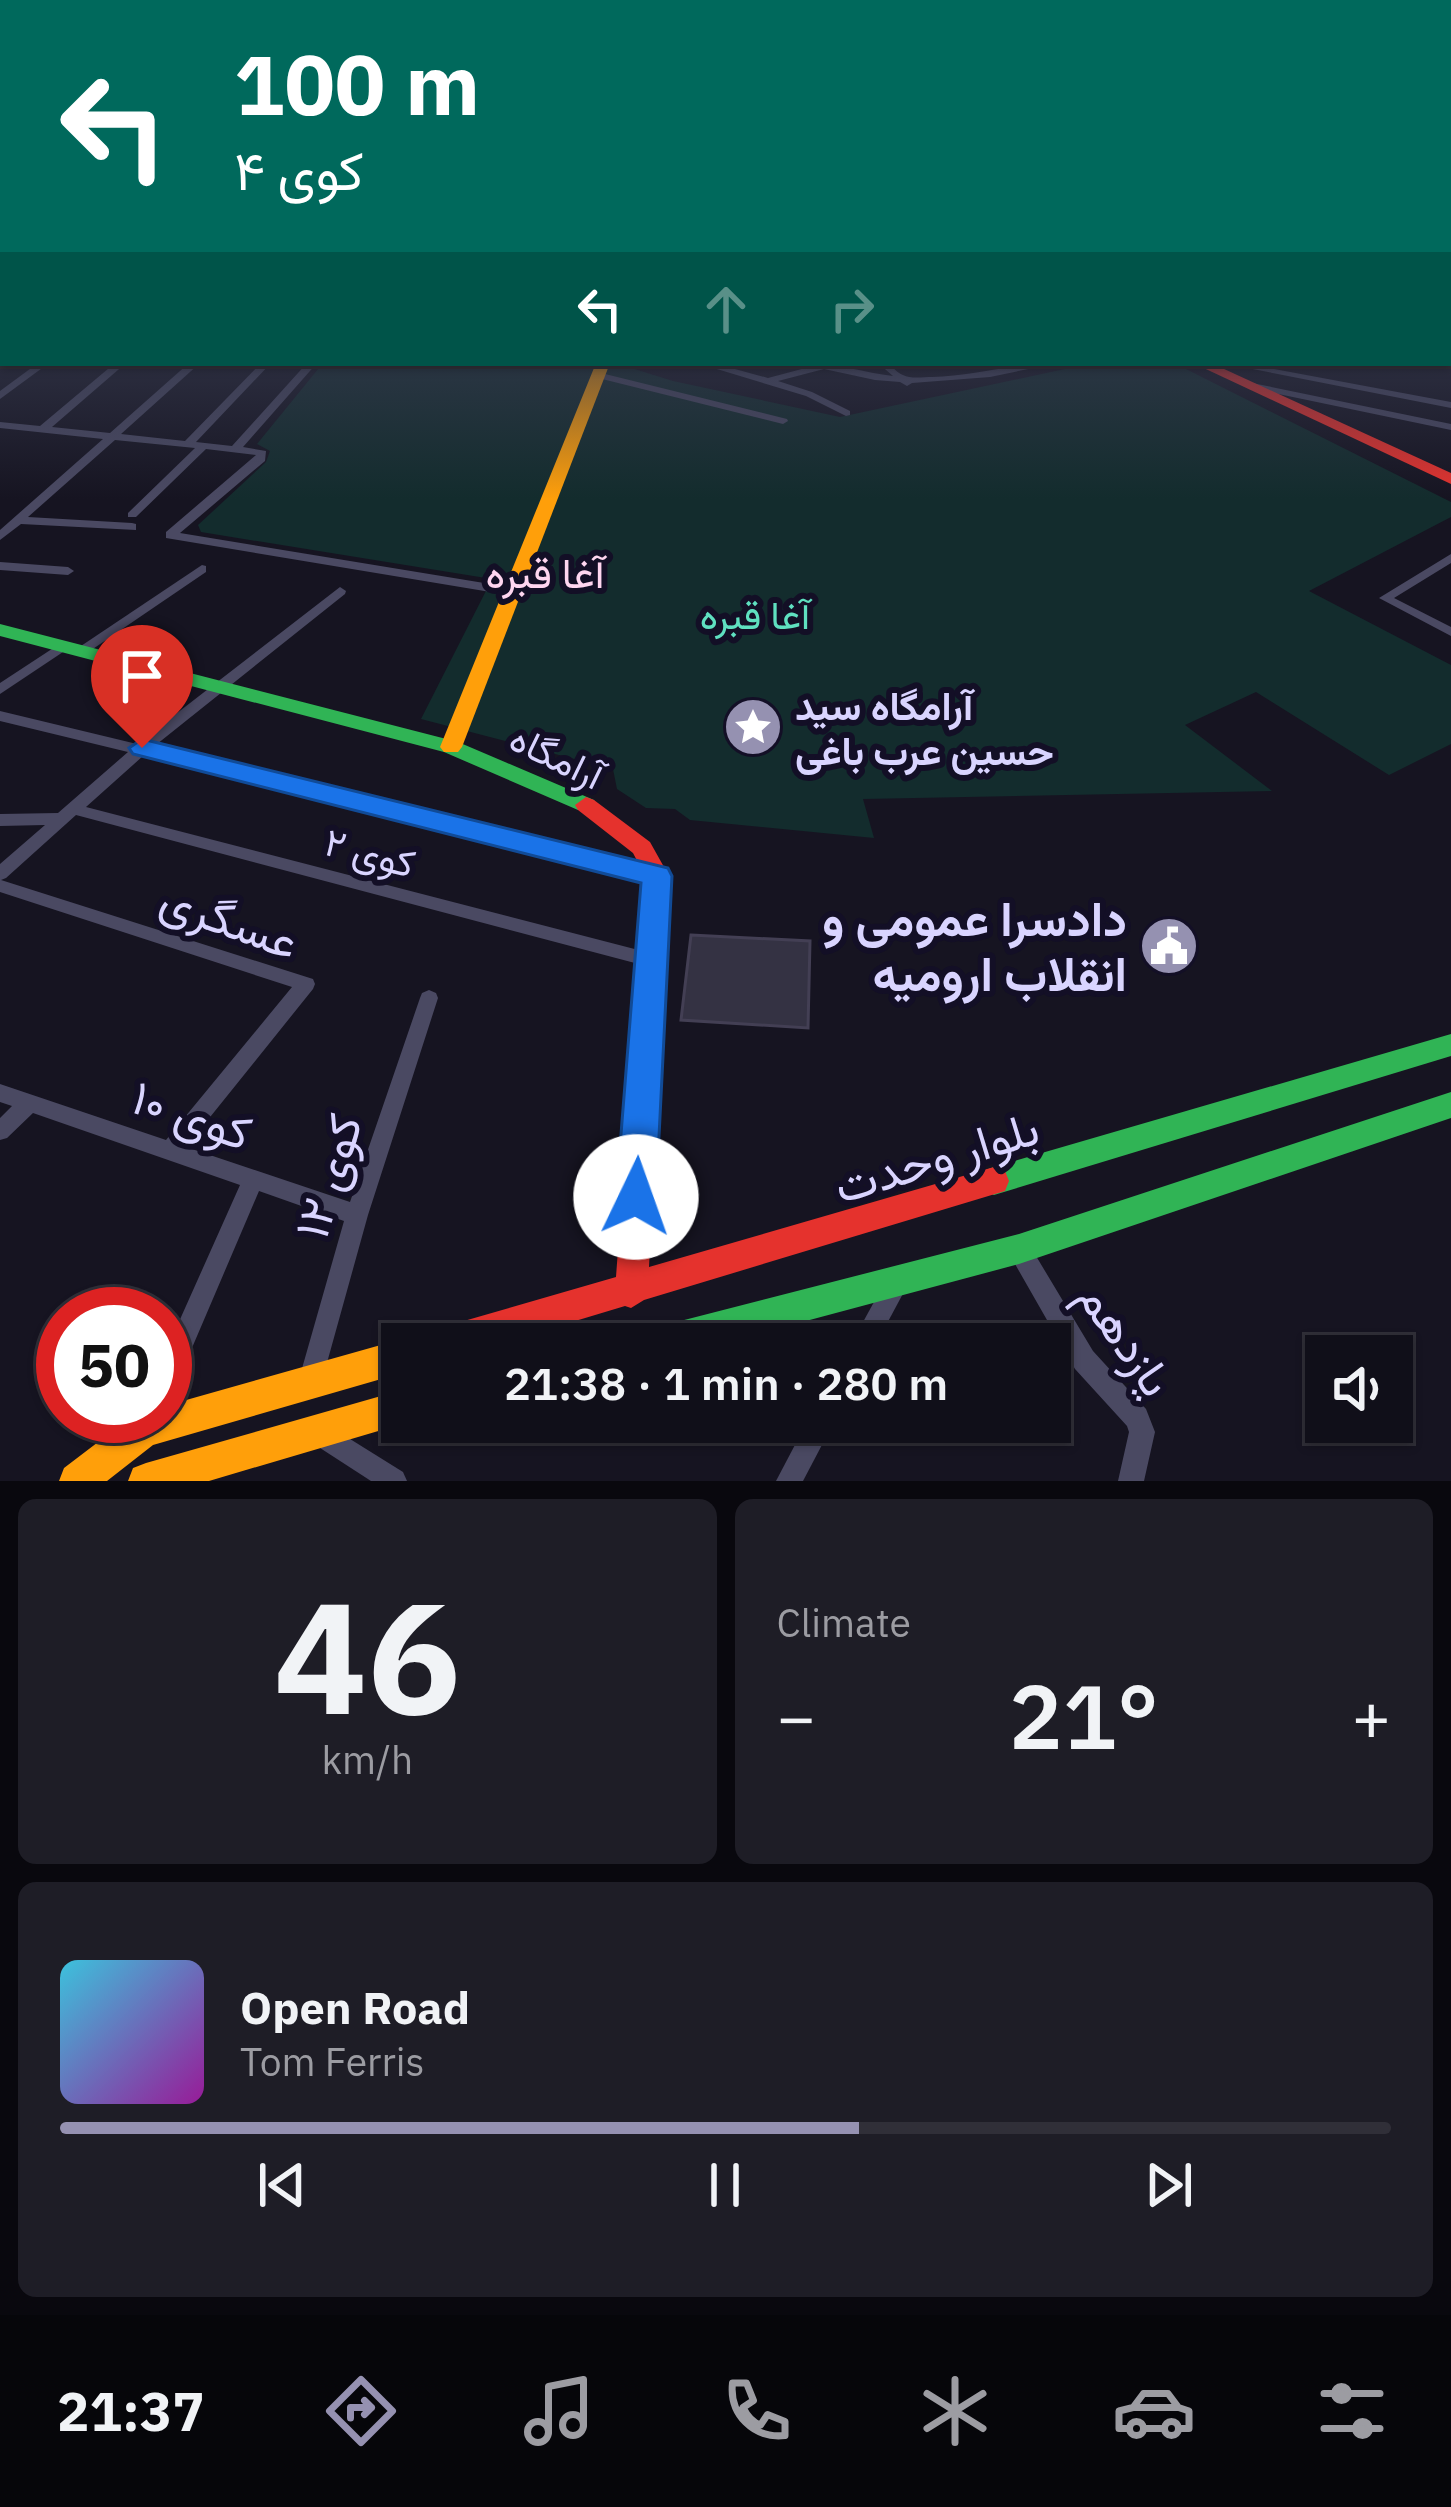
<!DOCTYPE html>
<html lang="en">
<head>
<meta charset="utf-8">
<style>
  body { margin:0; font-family:"IBM Plex Sans",Vazirmatn,sans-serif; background:#1e1d26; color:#f1f3f6; height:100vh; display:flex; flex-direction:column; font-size:45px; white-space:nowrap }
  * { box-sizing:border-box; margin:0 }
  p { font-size:39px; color:#9c9ca2 }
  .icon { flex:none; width:66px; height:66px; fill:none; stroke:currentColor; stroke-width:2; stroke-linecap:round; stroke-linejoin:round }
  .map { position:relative; height:1481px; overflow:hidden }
  .drawer { display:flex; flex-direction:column; gap:18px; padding:18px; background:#09080e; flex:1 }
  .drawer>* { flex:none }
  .banner { position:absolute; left:0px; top:0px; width:1452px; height:366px; box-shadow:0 3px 9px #0004,0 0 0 3px #302f38; background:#00695c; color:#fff; overflow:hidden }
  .fabs { position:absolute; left:1305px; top:1335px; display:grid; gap:24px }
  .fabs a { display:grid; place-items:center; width:108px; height:108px; border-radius:0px; background:#100f19; box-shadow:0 3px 9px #0004,0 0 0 3px #302f38; font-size:60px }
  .speed { position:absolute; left:36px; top:1287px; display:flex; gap:24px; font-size:60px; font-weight:700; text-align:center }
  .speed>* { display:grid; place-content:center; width:156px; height:156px; border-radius:50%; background:#100f19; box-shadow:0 3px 9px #0004,0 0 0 3px #302f38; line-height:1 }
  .speed .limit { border:18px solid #d22; background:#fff; color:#111 }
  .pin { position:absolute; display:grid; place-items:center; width:102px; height:102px; color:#fff; margin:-123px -51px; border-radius:50% 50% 50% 0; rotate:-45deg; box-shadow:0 0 12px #0007 }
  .pin .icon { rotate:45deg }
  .me { position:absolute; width:132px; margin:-66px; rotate:3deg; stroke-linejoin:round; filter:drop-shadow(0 0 9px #0008) }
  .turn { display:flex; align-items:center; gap:42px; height:252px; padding:0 36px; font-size:54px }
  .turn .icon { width:156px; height:156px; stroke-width:2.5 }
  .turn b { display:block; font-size:84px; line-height:102px }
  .lanes { display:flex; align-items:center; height:114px; padding:0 36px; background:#0003; justify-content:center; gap:60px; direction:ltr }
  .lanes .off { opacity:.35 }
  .big { font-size:90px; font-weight:600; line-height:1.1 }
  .drawer .widget { flex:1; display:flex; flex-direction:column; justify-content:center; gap:18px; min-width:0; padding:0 42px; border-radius:18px; background:#1e1d26 }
  .drawer .dial { align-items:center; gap:0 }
  .dial b { font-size:156px; line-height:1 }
  .song { display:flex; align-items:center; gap:36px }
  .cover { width:144px; height:144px; border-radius:18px; background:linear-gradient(135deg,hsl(190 70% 55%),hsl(300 70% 35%)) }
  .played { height:12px; border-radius:6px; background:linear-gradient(90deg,#9591b1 60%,#302f38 60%) }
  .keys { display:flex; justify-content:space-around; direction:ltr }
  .heat { display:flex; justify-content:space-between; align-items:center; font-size:66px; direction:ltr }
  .drawer .tiles { flex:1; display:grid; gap:18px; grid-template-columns:1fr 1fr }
  .widget:last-child { grid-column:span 2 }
  .trip { position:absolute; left:381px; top:1323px; width:690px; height:120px; border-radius:0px; background:#100f19; box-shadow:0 3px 9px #0004,0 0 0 3px #302f38; font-weight:600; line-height:120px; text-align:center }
  .menu { display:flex; height:192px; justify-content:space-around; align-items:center; background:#06060a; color:#9c9ca2 }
  .menu .icon { width:84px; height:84px }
  .menu .selected { color:#9591b1 }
  .menu b { font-size:54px; color:#f1f3f6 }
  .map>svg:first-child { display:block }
  .green { fill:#132c2d }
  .building { fill:#343243; stroke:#433f54; stroke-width:3 }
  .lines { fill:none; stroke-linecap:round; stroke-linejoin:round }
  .street { fill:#4a4962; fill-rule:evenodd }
  .fast { fill:#30b455; fill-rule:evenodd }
  .slow { fill:#ff9f0a; fill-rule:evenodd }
  .jam { fill:#e5322d; fill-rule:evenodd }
  .route { fill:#1a73e8; stroke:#114b97; stroke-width:3 }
  .labels { text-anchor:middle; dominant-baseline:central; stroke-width:12; stroke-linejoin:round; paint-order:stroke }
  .park-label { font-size:39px; fill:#5fe0c0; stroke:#130f26 }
  .poi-label { font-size:39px; font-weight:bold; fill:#d9d4ff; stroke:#130f26; text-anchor:start }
  .street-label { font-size:39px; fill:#d9d4ff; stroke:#130f26 }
  .neighbourhood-label { font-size:42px; fill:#ffd6f0; stroke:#130f26 }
  .near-poi-label { font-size:48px; font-weight:bold; fill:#d9d4ff; stroke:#130f26; text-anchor:end }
  .near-street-label { font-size:48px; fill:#d9d4ff; stroke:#130f26 }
</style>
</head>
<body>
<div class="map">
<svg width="1451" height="1481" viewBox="0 0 1451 1481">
  <rect width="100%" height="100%" fill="#161421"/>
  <path class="green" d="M323,363H615L673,381L840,417L1093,363H1174L1451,502V517L1309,591L1451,665V744L1389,775L1256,692L1185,725L1272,791L863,799L874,838L690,820L675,809L646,808L617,789L613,769L421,719L492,579L201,532L198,525L266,462L270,451L257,444Z"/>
  <path class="building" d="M691,935L810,941L808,1028L681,1020Z"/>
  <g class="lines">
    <g class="street">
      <rect x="0" y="292" width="3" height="2"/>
      <rect x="1449" y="331" width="2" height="6"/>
      <path d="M38,363H49L0,399V391Z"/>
      <path d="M115,363H126L52,427L110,433L189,363H200L121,434L185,441L261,363H271L196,442L232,446L307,363H317L243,447L266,451L265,461L180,533L514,588L520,592L514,596L166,538V532L256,455L206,449L136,517H128V513L195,448L115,440L28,517L132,523L136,524V530L21,524L0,540V530L103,439L0,428V422L40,426Z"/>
      <path d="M697,363H713L768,378L813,366L809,363C837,363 865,373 893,376L878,363C895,363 890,369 903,375C910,379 923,377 932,377C974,376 1015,363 1057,363L990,377L912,383L907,386L900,382L875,380L824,369L778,381L812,392L850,411V415L846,416L806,396Z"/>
      <path d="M1222,363H1242L1451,402V408Z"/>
      <path d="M601,373L787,419L788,421L783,424L598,378V374Z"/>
      <path d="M1252,383L1451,424V430L1249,388V384Z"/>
      <path d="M1451,554V563L1394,598L1451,627V636L1379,598Z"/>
      <path d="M0,562L68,567L74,571L68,575L0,570Z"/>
      <path d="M202,565L206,566V572L84,655H74L72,652Z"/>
      <path d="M340,587L346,591L345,594L152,748L657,870L663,872L666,876L663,880L657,882L143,756L86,807L650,953L656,955L659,960L656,965L650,967L76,815L6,878L1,880L313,979L315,984L313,989L186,1147L350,1202L420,998L422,993L429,990L436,993L438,998L368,1215L320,1388L311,1391L302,1388L299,1379L344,1221L259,1191L174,1390L165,1393V1353L240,1185L33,1113L7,1138L0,1140V1118L12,1106L0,1102V1084L166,1140L292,987L0,892V864L45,825L0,826V814L58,813L128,752L0,721V711L137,744Z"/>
      <path d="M61,643L66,644L68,647L66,650L0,694V683Z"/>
      <path d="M1019,1238L1027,1241L1093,1351L1146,1409L1155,1432L1144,1481H1118L1129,1432L1127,1426L1075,1369L1011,1257L1008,1249L1011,1241Z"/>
      <path d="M894,1276L902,1280L906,1288L876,1344H851L886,1280Z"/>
      <path d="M807,1422H834L803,1481H776Z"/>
      <path d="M326,1424L403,1472L407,1481H371L317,1446L313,1437L317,1428Z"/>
    </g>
    <g class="fast">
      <path d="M0,624L458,742L594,800L597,805L594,810H578L444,752L0,636Z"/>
      <path d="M1451,1034V1056L994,1195L983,1191L979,1181L983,1171L994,1167Z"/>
      <path d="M1451,1092V1118L1019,1264L720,1344H640L645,1332L657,1327L1019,1234Z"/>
    </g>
    <g class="slow">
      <path d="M596,363H610L462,747L458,752H444L440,747Z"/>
      <path d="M402,1339L414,1344H402V1373L153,1445L107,1481H59L64,1468L131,1417L165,1416V1406Z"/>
      <path d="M402,1390V1422H408L402,1424L209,1481H128L133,1468L146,1463Z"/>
    </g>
    <g class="jam">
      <path d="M3,341V349L0,350V342Z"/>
      <path d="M1193,363H1211L1451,473V484Z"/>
      <path d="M586,797L594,800L650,842L669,876L649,1267L994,1167L1005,1171L1009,1181L1005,1191L644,1300L631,1308L625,1306L499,1344H426L431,1332L443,1327L616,1277L645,876L633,853L578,810L575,805Z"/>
    </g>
  </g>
  <linearGradient id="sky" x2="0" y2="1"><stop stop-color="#0c0b12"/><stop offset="0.59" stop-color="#363a4e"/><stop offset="1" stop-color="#363a4e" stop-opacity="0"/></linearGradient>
  <rect width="1451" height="499" fill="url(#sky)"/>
  <path class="route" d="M142,739L668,868L672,876L656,1197L650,1210L636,1215L622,1210L616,1197L641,883L133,754L129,748Z"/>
  <defs>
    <g id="sight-disc" transform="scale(3)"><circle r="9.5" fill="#9591b1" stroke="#130f26"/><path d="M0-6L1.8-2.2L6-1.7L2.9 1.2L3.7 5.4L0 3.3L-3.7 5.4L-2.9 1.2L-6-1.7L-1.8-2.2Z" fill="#fff"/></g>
    <g id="civic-disc" transform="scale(3)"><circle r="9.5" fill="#9591b1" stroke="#130f26"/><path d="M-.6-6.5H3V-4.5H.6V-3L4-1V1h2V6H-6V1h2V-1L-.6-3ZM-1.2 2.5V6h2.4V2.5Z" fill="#fff"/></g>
  </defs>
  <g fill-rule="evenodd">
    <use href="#sight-disc" x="753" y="727"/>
    <use href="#civic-disc" x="1169" y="946"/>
  </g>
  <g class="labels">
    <g class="park-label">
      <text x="755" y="614">آغا قبره</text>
    </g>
    <g class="poi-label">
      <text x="795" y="705">آرامگاه سید<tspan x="795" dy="45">حسین عرب باغی</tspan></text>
    </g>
    <g class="street-label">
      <text transform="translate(557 756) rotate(26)">آرامگاه</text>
      <text transform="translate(370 852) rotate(15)">کوی ۲</text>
    </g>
    <g class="neighbourhood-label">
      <text x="545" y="572">آغا قبره</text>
    </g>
    <g class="near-poi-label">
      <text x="1127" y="918">دادسرا عمومی و<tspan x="1127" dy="55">انقلاب ارومیه</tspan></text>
    </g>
    <g class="near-street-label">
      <text transform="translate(230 919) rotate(20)">عسگری</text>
      <text transform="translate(192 1114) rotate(19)">کوی ۱۰</text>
      <text transform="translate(936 1156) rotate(-17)">بلوار وحدت</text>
      <text transform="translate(327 1176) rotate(-73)">کوی ۱۲</text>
      <text transform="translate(1127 1338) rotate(55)">یازدهم</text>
    </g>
  </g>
</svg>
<div class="fabs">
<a><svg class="icon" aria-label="sound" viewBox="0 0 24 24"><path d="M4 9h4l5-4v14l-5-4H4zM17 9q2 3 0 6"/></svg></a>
</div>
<div class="speed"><div class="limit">50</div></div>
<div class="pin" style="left:142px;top:748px;background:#d93025"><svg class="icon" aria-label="arrive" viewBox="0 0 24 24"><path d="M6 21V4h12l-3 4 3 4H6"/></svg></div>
<svg class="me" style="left:636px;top:1197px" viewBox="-20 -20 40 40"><circle r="19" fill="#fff"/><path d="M0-13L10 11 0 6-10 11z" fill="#1a73e8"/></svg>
<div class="trip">21:38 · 1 min · 280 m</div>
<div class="banner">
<div class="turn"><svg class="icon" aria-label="left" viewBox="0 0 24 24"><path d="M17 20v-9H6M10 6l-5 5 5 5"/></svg><div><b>100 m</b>کوی ۴</div></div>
<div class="lanes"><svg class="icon" aria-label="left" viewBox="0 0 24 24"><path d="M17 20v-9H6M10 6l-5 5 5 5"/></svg><svg class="icon off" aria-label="ahead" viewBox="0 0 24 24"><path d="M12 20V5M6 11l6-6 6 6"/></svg><svg class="icon off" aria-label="right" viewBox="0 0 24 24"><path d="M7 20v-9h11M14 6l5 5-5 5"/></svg></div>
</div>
</div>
<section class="drawer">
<div class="tiles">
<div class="widget dial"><b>46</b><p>km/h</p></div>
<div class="widget"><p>Climate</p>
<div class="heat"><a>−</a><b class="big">21°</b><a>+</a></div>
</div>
<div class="widget">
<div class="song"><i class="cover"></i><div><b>Open Road</b><p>Tom Ferris</p></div></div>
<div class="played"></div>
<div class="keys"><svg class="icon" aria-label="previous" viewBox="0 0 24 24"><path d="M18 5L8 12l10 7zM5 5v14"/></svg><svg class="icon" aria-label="pause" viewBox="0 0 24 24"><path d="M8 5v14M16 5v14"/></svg><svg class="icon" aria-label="next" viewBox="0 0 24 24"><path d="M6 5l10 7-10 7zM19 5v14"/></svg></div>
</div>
</div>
</section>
<nav class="menu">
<b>21:37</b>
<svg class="icon selected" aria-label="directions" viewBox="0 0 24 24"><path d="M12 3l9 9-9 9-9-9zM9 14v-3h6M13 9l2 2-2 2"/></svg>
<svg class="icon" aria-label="music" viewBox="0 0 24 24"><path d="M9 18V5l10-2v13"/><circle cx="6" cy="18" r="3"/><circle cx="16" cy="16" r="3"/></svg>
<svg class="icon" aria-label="phone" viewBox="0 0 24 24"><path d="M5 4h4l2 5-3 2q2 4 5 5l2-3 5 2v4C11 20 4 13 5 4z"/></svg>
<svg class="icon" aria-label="climate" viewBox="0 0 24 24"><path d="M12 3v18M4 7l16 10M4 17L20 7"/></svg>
<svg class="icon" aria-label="car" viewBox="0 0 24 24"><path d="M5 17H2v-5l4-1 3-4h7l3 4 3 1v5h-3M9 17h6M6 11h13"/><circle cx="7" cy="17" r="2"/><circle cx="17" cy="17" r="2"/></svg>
<svg class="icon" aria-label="filters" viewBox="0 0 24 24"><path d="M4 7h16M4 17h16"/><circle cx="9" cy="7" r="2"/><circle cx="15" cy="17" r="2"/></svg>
</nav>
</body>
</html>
